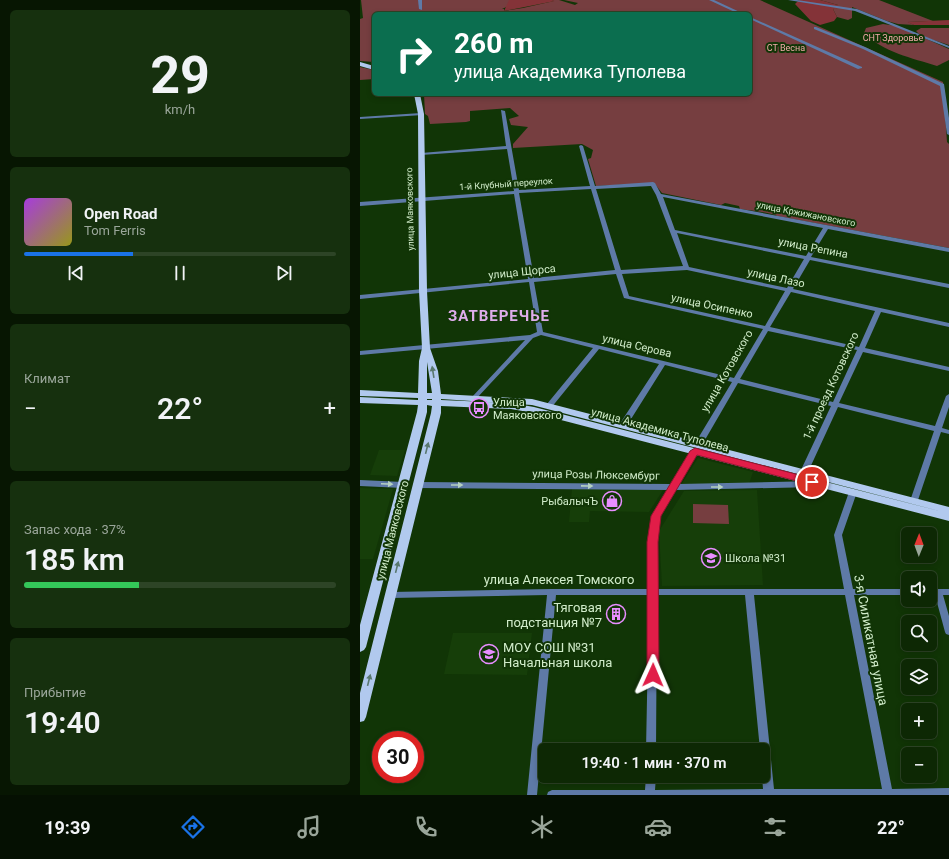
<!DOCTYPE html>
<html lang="ru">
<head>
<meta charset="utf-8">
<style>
  body { margin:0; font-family:Roboto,sans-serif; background:#16300e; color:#f1f3f6; height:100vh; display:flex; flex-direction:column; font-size:15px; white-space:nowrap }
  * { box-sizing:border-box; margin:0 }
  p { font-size:13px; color:#9aa69a }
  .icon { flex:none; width:22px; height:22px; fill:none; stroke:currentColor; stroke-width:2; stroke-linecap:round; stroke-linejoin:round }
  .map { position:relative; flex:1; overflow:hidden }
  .sheet { display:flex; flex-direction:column; gap:10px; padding:10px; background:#071602; width:360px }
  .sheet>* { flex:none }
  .guide { position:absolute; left:12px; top:12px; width:380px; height:84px; border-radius:6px; box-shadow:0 2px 6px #0003,0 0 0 1px #2d4426; background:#0b6e4f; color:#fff; overflow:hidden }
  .needle { width:26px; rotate:1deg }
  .controls { position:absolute; left:541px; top:527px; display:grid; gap:8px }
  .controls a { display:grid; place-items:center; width:36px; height:36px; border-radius:6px; background:#0d2804; box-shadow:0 2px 6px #0003,0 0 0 1px #2d4426; font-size:20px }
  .speed { position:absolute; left:12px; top:731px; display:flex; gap:8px; font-size:20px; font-weight:700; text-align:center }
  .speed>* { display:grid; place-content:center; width:52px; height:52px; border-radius:50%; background:#0d2804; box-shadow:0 2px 6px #0003,0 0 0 1px #2d4426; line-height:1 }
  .speed .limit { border:6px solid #d22; background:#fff; color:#111 }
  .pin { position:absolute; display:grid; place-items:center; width:34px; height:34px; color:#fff; margin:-17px; border:2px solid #fff; border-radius:50%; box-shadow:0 1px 4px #0007 }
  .me { position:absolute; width:44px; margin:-22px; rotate:1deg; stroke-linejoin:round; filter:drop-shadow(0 0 3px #0008) }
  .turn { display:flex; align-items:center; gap:14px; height:84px; padding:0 16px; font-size:18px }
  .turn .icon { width:52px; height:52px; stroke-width:2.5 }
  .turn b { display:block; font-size:28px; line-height:34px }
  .big { font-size:30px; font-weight:600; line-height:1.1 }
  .sheet .tile { flex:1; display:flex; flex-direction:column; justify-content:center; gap:6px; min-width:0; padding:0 14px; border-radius:6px; background:#16300e }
  .sheet .dial { align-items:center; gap:0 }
  .dial b { font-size:52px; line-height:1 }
  .song { display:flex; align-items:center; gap:12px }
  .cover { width:48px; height:48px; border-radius:6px; background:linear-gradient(135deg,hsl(280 70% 55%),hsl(60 70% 35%)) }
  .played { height:4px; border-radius:2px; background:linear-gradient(90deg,#1a73e8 35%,#2d4426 35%) }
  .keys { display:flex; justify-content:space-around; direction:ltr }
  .heat { display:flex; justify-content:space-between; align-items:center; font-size:22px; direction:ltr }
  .charge { height:6px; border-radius:3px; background:linear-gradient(90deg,#34c759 37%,#2d4426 0) }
  .trip { position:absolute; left:178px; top:743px; width:232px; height:40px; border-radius:6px; background:#0d2804; box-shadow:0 2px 6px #0003,0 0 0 1px #2d4426; font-weight:600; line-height:40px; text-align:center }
  .dock { display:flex; height:64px; justify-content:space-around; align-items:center; background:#051002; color:#9aa69a }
  .dock .icon { width:28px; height:28px }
  .dock .selected { color:#1a73e8 }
  .dock b { font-size:18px; color:#f1f3f6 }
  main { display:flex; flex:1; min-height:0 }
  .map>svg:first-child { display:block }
  .built { fill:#163e09 }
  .green { fill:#763e40; fill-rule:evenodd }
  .forest { fill:#843338 }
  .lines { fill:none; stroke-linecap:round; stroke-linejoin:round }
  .minor { fill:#5e7aa7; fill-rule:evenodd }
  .major { fill:#b1c9ee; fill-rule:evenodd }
  .oneway { fill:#59786e }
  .oneway2 { fill:#b4d0c1 }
  .route { fill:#e11d48; stroke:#92132f }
  .labels { text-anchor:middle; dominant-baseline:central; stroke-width:4; stroke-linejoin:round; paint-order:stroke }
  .far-park-label { font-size:9px; fill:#f2aaaa; stroke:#113506 }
  .far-street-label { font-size:9px; fill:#d1ecca; stroke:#113506 }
  .street-label { font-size:11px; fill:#d1ecca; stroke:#113506 }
  .poi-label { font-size:11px; fill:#d1ecca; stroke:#113506; text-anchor:start }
  .near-street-label { font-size:13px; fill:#d1ecca; stroke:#113506 }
  .near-poi-label { font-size:13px; fill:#d1ecca; stroke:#113506; text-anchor:end }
  .district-label { font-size:15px; font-weight:bold; letter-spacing:1px; fill:#deadeb; stroke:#113506 }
</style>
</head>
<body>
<main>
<section class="sheet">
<div class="tile dial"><b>29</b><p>km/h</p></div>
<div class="tile">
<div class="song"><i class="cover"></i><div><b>Open Road</b><p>Tom Ferris</p></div></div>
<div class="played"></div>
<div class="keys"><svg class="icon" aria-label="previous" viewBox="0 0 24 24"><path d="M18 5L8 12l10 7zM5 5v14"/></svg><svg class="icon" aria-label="pause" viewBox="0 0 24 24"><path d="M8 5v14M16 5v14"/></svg><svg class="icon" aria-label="next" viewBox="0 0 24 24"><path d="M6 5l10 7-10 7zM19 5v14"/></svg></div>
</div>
<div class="tile"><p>Климат</p>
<div class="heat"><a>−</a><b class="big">22°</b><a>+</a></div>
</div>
<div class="tile"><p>Запас хода · 37%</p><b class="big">185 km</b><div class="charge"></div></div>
<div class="tile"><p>Прибытие</p><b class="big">19:40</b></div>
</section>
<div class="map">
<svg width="589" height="795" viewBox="0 0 589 795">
  <rect width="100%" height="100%" fill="#113506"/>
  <g class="built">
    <path d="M19,450H45L37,476L10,475Z"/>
    <path d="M338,458L393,472L389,484L321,485Z"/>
    <path d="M0,488L33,489L13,559H0Z"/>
    <path d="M212,489L303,490L289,512L230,511L229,522H209Z"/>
    <path d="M397,490L403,585L302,586L299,531L324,491Z"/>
    <path d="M93,633H172L167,675L84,674Z"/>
  </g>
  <g class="green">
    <path d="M1,0H199L215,5L218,3L204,0H400L583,82L587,142L589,144V248L417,216C414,213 387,210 380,209L379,206L365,203L361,205L302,193L294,183L236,186L228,159L231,158L233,150L222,144L153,148V144L168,127L151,125L149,119L159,116L150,108L110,111V121L106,122L70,124L68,116L65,114L64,94H390V14H14V62L0,61V19L3,18ZM159,1L192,0L194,1L163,8L144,11V9H142Z"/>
    <path d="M460,0H519L573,21L548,22L554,25L538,24L527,21L492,7V18L488,20L477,17L473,9L478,5Z"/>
    <path d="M523,24L537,26L589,49V60L577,66C552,58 523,52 504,33L506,28Z"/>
    <path d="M561,28H589V45L561,36L556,31Z"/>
    <path d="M0,67L14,70V79L0,80Z"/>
    <path d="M333,504L368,505L369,524L333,523Z"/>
  </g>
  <g class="forest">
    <path d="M149,0H192L195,1L144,11Z"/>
    <path d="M439,0H460L478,5V8L473,9L477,17L474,21L460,25L451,21L435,4Z"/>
    <path d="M589,20V25H554L547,22Z"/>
  </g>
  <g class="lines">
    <g class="minor">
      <path d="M58,0H62V10L59,9Z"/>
      <path d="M349,0H354L384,14H379Z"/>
      <path d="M428,0H437L497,9L589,46V48L495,11Z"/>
      <path d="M390,17L502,67V68L498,69L390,19Z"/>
      <path d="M454,27H456L505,47L584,84L589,118V135L587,134L580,86L503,49L454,29Z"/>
      <path d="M141,110L145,111L159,190L230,186L219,146L221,145L223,146L235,186L293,182L295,183L301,194L589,248V252L468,229L451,257L589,284V288L450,260L433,289L589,323V327L521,312L505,348L589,367V371L503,352L479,403L575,426L586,396L589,394V407L582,428L589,430V434L581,432L557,503H551L550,501L574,431L478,407L448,472L444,474L440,472L471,406L378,383L342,445L338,447L334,445L372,382L305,365L266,427H263L259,425L299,364L239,349L191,408H189L185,406L187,404L233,348L181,335L173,338L116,399L114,400L110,398L112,397L165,340L0,355V351L170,335L177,332L169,282L0,299V295L168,279L154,194L0,206V202L154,191L147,149L61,155L59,154L61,153L146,146ZM291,186L296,195L323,266L261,270L236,189ZM231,189L255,270L174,278L159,193ZM303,197L463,228L446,256L315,230ZM317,233L444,259L427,288L329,267ZM327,270L425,291L405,326L269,296L262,274ZM256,274L264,298L403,329L374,378L183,332L174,282ZM431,292L515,311L499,347L410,327ZM408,331L497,350L473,402L380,379Z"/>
      <path d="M61,113H63V115L0,119V117Z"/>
      <path d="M332,449H338L339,451L319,484L456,481L459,482L460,484L459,486L456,487L316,490L300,516L297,542V589H484L474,535L489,492L490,490H496L497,492L482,535L493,589H548V595H494L532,789L589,788V795H187L188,792L192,790H285L286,776H296L295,790L403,789L402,776H403V750H400L385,595H297L296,750H286L289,595H196L177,795H167L187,595L31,598L28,597L27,595L28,593L31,592L192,589H289V542L292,516L308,490L58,488L55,487L54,485L55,483L58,482L311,484ZM394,595H485L522,789H414Z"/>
      <path d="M0,480L43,482L46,483L47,485L46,487L43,488L0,486Z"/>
      <path d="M570,589H589V595H583L589,616V635L586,634L585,632L575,595H570Z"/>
    </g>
    <g class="major">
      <path d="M0,62L14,66V70L0,66Z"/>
      <path d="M54,94H60L64,114L67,291L70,348L78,371L81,394L172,399L589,507V521L174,413L151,409L81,406V413L6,717L4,721L0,722V693L71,413L72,406L67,405V412L6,647L4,650L0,652V625L57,412L58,405L0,403V397L58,400V398L0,396V390L58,393L59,361L62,348L59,291L58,114ZM67,362L72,393H67ZM67,399H72V400H67ZM81,399L172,405L587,513L174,407L151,403L81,400Z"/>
    </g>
  </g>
  <defs><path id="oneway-solid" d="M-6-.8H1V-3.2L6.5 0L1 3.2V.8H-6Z"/></defs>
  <g class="oneway">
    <use href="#oneway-solid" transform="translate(73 372) rotate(-99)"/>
    <use href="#oneway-solid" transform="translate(67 448) rotate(-76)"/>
    <use href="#oneway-solid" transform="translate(37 567) rotate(-76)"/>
    <use href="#oneway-solid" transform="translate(9 680) rotate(-76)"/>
  </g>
  <g class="oneway2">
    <use href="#oneway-solid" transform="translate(27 484) rotate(2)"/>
    <use href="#oneway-solid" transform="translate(97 485)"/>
    <use href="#oneway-solid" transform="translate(227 486) rotate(1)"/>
    <use href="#oneway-solid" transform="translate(357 487)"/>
  </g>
  <path class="route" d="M335,448L455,479L457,482L452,485L337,455L301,516L298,542L299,675L297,678L293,680L288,678L287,675V542L291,516L330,451Z"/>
  <defs>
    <g id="bus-ring" transform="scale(1)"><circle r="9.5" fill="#113506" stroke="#e88eff" stroke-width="1.5"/><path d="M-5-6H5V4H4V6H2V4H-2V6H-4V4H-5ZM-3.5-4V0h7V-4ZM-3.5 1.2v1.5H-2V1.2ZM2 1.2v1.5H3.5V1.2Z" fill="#e88eff"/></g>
    <g id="shop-ring" transform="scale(1)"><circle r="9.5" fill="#113506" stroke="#e88eff" stroke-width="1.5"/><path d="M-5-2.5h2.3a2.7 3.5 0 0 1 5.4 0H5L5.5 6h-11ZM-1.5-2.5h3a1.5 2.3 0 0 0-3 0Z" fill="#e88eff"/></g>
    <g id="school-ring" transform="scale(1)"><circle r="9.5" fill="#113506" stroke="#e88eff" stroke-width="1.5"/><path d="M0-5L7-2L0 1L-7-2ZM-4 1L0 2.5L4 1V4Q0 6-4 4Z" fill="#e88eff"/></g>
    <g id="building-ring" transform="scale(1)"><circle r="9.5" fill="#113506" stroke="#e88eff" stroke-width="1.5"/><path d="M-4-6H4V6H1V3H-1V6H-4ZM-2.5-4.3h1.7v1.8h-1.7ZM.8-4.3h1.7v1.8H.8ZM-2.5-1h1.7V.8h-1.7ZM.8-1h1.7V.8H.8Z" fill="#e88eff"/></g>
  </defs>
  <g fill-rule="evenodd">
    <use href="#bus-ring" x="119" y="408"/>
    <use href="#shop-ring" x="252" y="501"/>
    <use href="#school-ring" x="351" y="558"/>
    <use href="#building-ring" x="256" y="614"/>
    <use href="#school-ring" x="129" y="654"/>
  </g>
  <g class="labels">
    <g class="far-park-label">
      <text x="533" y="38">СНТ Здоровье</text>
      <text x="426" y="48">СТ Весна</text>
    </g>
    <g class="far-street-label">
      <text transform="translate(146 184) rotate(-4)">1-й Клубный переулок</text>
      <text transform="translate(50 209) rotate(-91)">улица Маяковского</text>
      <text transform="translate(446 214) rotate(11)">улица Кржижановского</text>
    </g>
    <g class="street-label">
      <text transform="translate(453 248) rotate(11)">улица Репина</text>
      <text transform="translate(162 272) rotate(-6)">улица Щорса</text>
      <text transform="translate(416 278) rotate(12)">улица Лазо</text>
      <text transform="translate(352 306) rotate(12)">улица Осипенко</text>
      <text transform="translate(277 346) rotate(13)">улица Серова</text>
      <text transform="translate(367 371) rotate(-60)">улица Котовского</text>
      <text transform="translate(471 386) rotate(-65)">1-й проезд Котовского</text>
      <text transform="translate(300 430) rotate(15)">улица Академика Туполева</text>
      <text transform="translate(236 475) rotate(1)">улица Розы Люксембург</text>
      <text transform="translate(33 530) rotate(-76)">улица Маяковского</text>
    </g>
    <g class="poi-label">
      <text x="133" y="402">Улица<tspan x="133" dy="13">Маяковского</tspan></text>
      <text x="238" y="501" text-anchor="end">РыбалычЪ</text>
      <text x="365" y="558">Школа №31</text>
    </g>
    <g class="near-street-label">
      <text x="199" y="579">улица Алексея Томского</text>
      <text transform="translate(511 640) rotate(79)">3-я Силикатная улица</text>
    </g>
    <g class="near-poi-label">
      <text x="242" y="607">Тяговая<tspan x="242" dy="15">подстанция №7</tspan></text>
      <text x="143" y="647" text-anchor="start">МОУ СОШ №31<tspan x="143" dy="15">Начальная школа</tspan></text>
    </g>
    <g class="district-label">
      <text x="139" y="316">ЗАТВЕРЕЧЬЕ</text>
    </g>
  </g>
</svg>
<div class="controls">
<a><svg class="needle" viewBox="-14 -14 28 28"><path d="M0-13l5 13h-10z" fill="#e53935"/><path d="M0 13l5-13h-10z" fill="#9aa69a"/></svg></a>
<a><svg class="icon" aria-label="sound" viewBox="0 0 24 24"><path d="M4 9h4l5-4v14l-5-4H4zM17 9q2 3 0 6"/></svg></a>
<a><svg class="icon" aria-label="search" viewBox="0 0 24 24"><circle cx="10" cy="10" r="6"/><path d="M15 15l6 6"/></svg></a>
<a><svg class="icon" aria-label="layers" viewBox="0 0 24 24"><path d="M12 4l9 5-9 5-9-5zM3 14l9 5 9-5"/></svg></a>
<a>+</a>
<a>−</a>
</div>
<div class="speed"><div class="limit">30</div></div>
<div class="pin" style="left:452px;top:482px;background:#d93025"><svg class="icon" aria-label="arrive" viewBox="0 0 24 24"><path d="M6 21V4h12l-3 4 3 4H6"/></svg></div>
<svg class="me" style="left:293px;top:675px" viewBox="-20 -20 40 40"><path d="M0-17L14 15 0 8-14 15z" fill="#e11d48" stroke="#fff" stroke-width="4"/></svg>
<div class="trip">19:40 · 1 мин · 370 m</div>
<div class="guide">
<div class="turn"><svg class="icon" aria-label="right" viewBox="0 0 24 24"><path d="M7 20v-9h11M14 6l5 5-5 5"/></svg><div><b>260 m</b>улица Академика Туполева</div></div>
</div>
</div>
</main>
<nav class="dock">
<b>19:39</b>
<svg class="icon selected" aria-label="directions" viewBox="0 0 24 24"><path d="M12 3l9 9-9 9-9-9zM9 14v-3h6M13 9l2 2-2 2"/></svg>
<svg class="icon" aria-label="music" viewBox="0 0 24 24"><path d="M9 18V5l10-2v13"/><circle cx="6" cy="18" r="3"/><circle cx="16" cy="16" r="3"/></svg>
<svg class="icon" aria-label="phone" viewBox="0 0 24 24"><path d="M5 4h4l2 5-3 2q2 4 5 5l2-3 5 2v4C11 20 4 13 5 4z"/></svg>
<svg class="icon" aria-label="climate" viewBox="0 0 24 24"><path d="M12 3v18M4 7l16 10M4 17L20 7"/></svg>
<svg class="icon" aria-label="car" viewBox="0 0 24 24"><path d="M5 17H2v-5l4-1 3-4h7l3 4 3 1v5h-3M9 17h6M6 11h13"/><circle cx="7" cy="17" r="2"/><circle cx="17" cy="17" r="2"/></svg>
<svg class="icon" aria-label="filters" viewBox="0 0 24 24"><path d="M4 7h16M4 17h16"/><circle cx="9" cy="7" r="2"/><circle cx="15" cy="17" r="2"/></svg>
<b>22°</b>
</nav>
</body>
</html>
